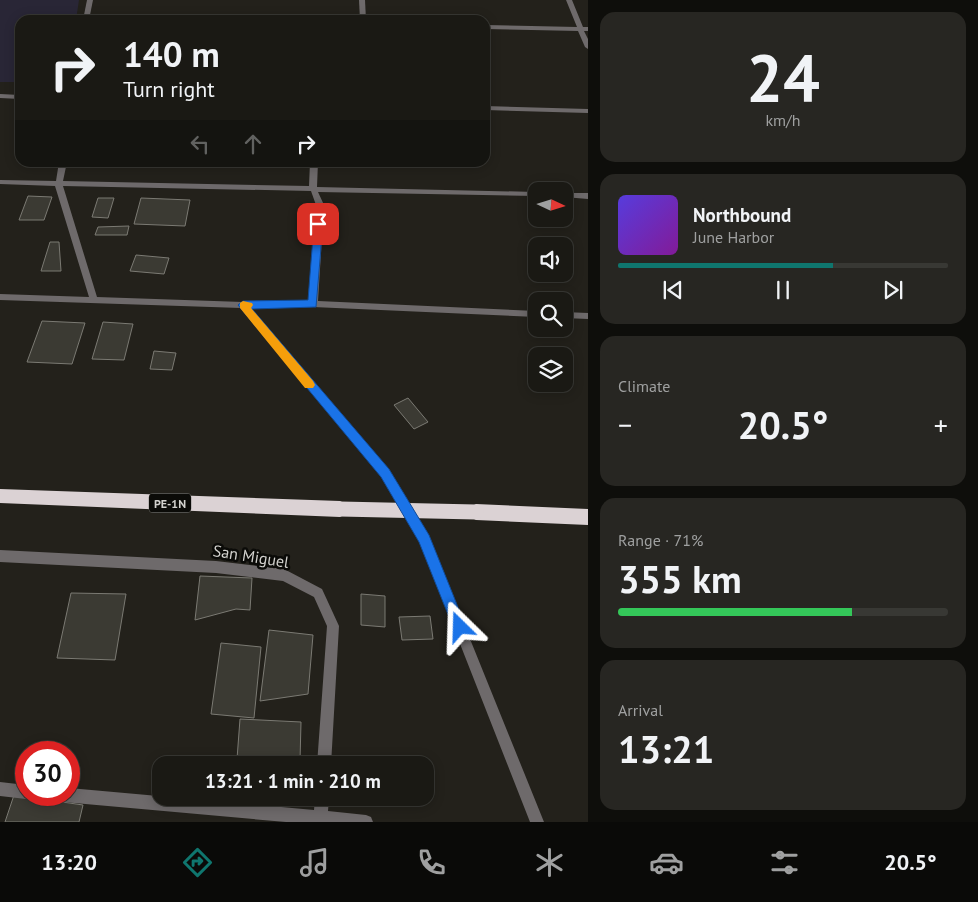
<!DOCTYPE html>
<html lang="en">
<head>
<meta charset="utf-8">
<style>
  body { margin:0; font-family:"PT Sans",sans-serif; background:#272622; color:#f1f3f6; height:100vh; display:flex; flex-direction:column; font-size:19px; white-space:nowrap }
  * { box-sizing:border-box; margin:0 }
  p { font-size:16px; color:#9fa0a0 }
  .icon { flex:none; width:28px; height:28px; fill:none; stroke:currentColor; stroke-width:2; stroke-linecap:round; stroke-linejoin:round }
  .map { position:relative; flex:1; overflow:hidden }
  .details { display:flex; flex-direction:column; gap:12px; padding:12px; background:#0e0e0b; width:390px }
  .details>* { flex:none }
  .hud { position:absolute; left:15px; top:15px; width:475px; height:152px; border-radius:15px; box-shadow:0 2px 12px #0003,0 0 0 1px #383834; background:#1a1914; color:#f1f3f6; overflow:hidden }
  .needle { width:32px; rotate:94deg }
  .controls { position:absolute; left:528px; top:182px; display:grid; gap:10px }
  .controls a { display:grid; place-items:center; width:45px; height:45px; border-radius:10px; background:#1a1914; box-shadow:0 2px 12px #0003,0 0 0 1px #383834; font-size:25px }
  .speed { position:absolute; left:15px; top:741px; display:flex; gap:10px; font-size:25px; font-weight:700; text-align:center }
  .speed>* { display:grid; place-content:center; width:65px; height:65px; border-radius:50%; background:#1a1914; box-shadow:0 2px 12px #0003,0 0 0 1px #383834; line-height:1 }
  .speed .limit { border:8px solid #d22; background:#fff; color:#111 }
  .pin { position:absolute; display:grid; place-items:center; width:42px; height:42px; color:#fff; margin:-21px; border-radius:10px; box-shadow:0 2px 8px #0006 }
  .me { position:absolute; width:55px; margin:-28px; rotate:338deg; stroke-linejoin:round; filter:drop-shadow(0 0 4px #0008) }
  .turn { display:flex; align-items:center; gap:18px; height:105px; padding:0 25px; font-size:22px }
  .turn .icon { width:65px; height:65px; stroke-width:2.5 }
  .turn b { display:block; font-size:35px; line-height:42px }
  .lanes { display:flex; align-items:center; height:48px; padding:0 25px; background:#0003; justify-content:center; gap:25px; direction:ltr }
  .lanes .off { opacity:.35 }
  .big { font-size:38px; font-weight:800; line-height:1.1 }
  .details .widget { flex:1; display:flex; flex-direction:column; justify-content:center; gap:8px; min-width:0; padding:0 18px; border-radius:15px; background:#272622 }
  .details .dial { align-items:center; gap:0 }
  .dial b { font-size:65px; line-height:1 }
  .song { display:flex; align-items:center; gap:15px }
  .cover { width:60px; height:60px; border-radius:8px; background:linear-gradient(135deg,hsl(250 70% 55%),hsl(290 70% 35%)) }
  .played { height:5px; border-radius:2px; background:linear-gradient(90deg,#0f766e 65%,#383834 65%) }
  .keys { display:flex; justify-content:space-around; direction:ltr }
  .heat { display:flex; justify-content:space-between; align-items:center; font-size:28px; direction:ltr }
  .charge { height:8px; border-radius:4px; background:linear-gradient(90deg,#34c759 71%,#383834 0) }
  .trip { position:absolute; left:152px; top:756px; width:282px; height:50px; border-radius:15px; background:#1a1914; box-shadow:0 2px 12px #0003,0 0 0 1px #383834; font-weight:800; line-height:50px; text-align:center }
  .tab-bar { display:flex; height:80px; justify-content:space-around; align-items:center; background:#0a0a08; color:#9fa0a0 }
  .tab-bar .icon { width:35px; height:35px }
  .tab-bar .current { color:#0f766e }
  .tab-bar b { font-size:22px; color:#f1f3f6 }
  main { display:flex; flex:1; min-height:0 }
  .map>svg:first-child { display:block }
  .education { fill:#292636 }
  .building { fill:#3b3a33; stroke:#7b7a73 }
  .lines { fill:none; stroke-linecap:round; stroke-linejoin:round }
  .street { fill:#6e6a6b; fill-rule:evenodd }
  .highway { fill:#dbd2d4; fill-rule:evenodd }
  .highway-bridge { stroke:#dbd2d4; stroke-width:15 }
  .route { fill:#1a73e8; stroke:#114b97 }
  .slow { fill:#f59e0b }
  .labels { text-anchor:middle; dominant-baseline:central; stroke-width:5; stroke-linejoin:round; paint-order:stroke }
  .shield { fill:#0b0b08; stroke:#979693; stroke-width:1 }
  .shield-label { font-size:12px; font-weight:bold; fill:#d3d2ce }
  .near-street-label { font-size:16px; fill:#d3d2ce; stroke:#0b0b08 }
</style>
</head>
<body>
<main>
<div class="map">
<svg width="588" height="822" viewBox="0 0 588 822">
  <rect width="100%" height="100%" fill="#23211b"/>
  <path class="education" d="M0,0H79L76,20H20V82H0Z"/>
  <g class="building">
    <path d="M28,196L52,197L44,220H19Z"/>
    <path d="M98,198H114L108,218L92,217Z"/>
    <path d="M141,198L190,200L185,226L134,224Z"/>
    <path d="M129,226L127,235H95L98,227Z"/>
    <path d="M50,242H59L61,271H41Z"/>
    <path d="M136,255L169,258L164,274L130,271Z"/>
    <path d="M42,321L85,323L72,364L27,362Z"/>
    <path d="M103,322L133,324L124,360L92,359Z"/>
    <path d="M154,351L176,353L172,370L150,369Z"/>
    <path d="M408,398L428,422L414,429L394,405Z"/>
    <path d="M200,576L252,578L250,610L236,609L195,620Z"/>
    <path d="M71,593L126,594L115,660L57,658Z"/>
    <path d="M361,594L385,596V627L361,625Z"/>
    <path d="M430,616L433,639L402,640L399,617Z"/>
    <path d="M269,630L313,635L308,694L260,701Z"/>
    <path d="M221,643L261,647L254,718L211,714Z"/>
    <path d="M240,719L301,722L300,761L237,759Z"/>
    <path d="M14,795L83,805L79,822H5Z"/>
  </g>
  <g class="lines">
    <g class="street">
      <path d="M87,0H93L89,20H83Z"/>
      <path d="M359,0H365L366,20H360Z"/>
      <path d="M566,0H572L583,27H588V31H584L588,39V49L585,47L578,31L485,29V25L577,27Z"/>
      <path d="M0,94L20,95V99L0,98Z"/>
      <path d="M485,106L588,109V113L485,110Z"/>
      <path d="M59,162H67L63,181L309,186L310,162H318L317,187L536,192V196L318,192L324,205L318,301L536,311V317L313,307L251,308L389,470L428,535L544,822H530L420,542L381,476L241,308L0,300V294L89,297L55,186L0,184V180L56,181ZM63,186L311,191L316,205L309,301L243,302L97,297Z"/>
      <path d="M564,193H588V199L564,197Z"/>
      <path d="M564,312L588,313V319L564,318Z"/>
      <path d="M0,550L216,561L284,569L322,589L339,626L331,765H317L327,626L314,597L283,581L216,573L0,562Z"/>
      <path d="M0,782L26,785V795H32L31,797L26,799L0,796Z"/>
      <path d="M69,788L314,810L315,798H329L328,811L366,815L371,817L373,822H286L63,802L58,800L56,795H69Z"/>
    </g>
    <g class="highway">
      <path d="M0,489L340,501L346,504L348,509L346,514L340,517L0,503Z"/>
      <path d="M476,504L588,509V525L476,520L470,517L468,512L470,507Z"/>
    </g>
    <path class="highway-bridge" d="M340,509L476,512"/>
  </g>
  <path class="route" d="M318,221L323,224L316,307L252,309L389,469L429,535L466,627L464,632L460,634L455,632L419,542L381,477L238,305L243,301L308,300L314,224Z"/>
  <path class="slow" d="M243,301L252,303L253,305L251,308L313,381L315,385L313,388H305L240,308V303Z"/>
  <g class="labels">
    <rect class="shield" x="149" y="493.5" width="42" height="19" rx="4"/>
    <g class="shield-label">
      <text x="170" y="503">PE-1N</text>
    </g>
    <g class="near-street-label">
      <text transform="translate(251 556) rotate(9)">San Miguel</text>
    </g>
  </g>
</svg>
<div class="controls">
<a><svg class="needle" viewBox="-14 -14 28 28"><path d="M0-13l5 13h-10z" fill="#e53935"/><path d="M0 13l5-13h-10z" fill="#9fa0a0"/></svg></a>
<a><svg class="icon" aria-label="sound" viewBox="0 0 24 24"><path d="M4 9h4l5-4v14l-5-4H4zM17 9q2 3 0 6"/></svg></a>
<a><svg class="icon" aria-label="search" viewBox="0 0 24 24"><circle cx="10" cy="10" r="6"/><path d="M15 15l6 6"/></svg></a>
<a><svg class="icon" aria-label="layers" viewBox="0 0 24 24"><path d="M12 4l9 5-9 5-9-5zM3 14l9 5 9-5"/></svg></a>
</div>
<div class="speed"><div class="limit">30</div></div>
<div class="pin" style="left:318px;top:224px;background:#d93025"><svg class="icon" aria-label="arrive" viewBox="0 0 24 24"><path d="M6 21V4h12l-3 4 3 4H6"/></svg></div>
<svg class="me" style="left:460px;top:627px" viewBox="-20 -20 40 40"><path d="M0-17L14 15 0 8-14 15z" fill="#1a73e8" stroke="#fff" stroke-width="4"/></svg>
<div class="trip">13:21 · 1 min · 210 m</div>
<div class="hud">
<div class="turn"><svg class="icon" aria-label="right" viewBox="0 0 24 24"><path d="M7 20v-9h11M14 6l5 5-5 5"/></svg><div><b>140 m</b>Turn right</div></div>
<div class="lanes"><svg class="icon off" aria-label="left" viewBox="0 0 24 24"><path d="M17 20v-9H6M10 6l-5 5 5 5"/></svg><svg class="icon off" aria-label="ahead" viewBox="0 0 24 24"><path d="M12 20V5M6 11l6-6 6 6"/></svg><svg class="icon" aria-label="right" viewBox="0 0 24 24"><path d="M7 20v-9h11M14 6l5 5-5 5"/></svg></div>
</div>
</div>
<section class="details">
<div class="widget dial"><b>24</b><p>km/h</p></div>
<div class="widget">
<div class="song"><i class="cover"></i><div><b>Northbound</b><p>June Harbor</p></div></div>
<div class="played"></div>
<div class="keys"><svg class="icon" aria-label="previous" viewBox="0 0 24 24"><path d="M18 5L8 12l10 7zM5 5v14"/></svg><svg class="icon" aria-label="pause" viewBox="0 0 24 24"><path d="M8 5v14M16 5v14"/></svg><svg class="icon" aria-label="next" viewBox="0 0 24 24"><path d="M6 5l10 7-10 7zM19 5v14"/></svg></div>
</div>
<div class="widget"><p>Climate</p>
<div class="heat"><a>−</a><b class="big">20.5°</b><a>+</a></div>
</div>
<div class="widget"><p>Range · 71%</p><b class="big">355 km</b><div class="charge"></div></div>
<div class="widget"><p>Arrival</p><b class="big">13:21</b></div>
</section>
</main>
<nav class="tab-bar">
<b>13:20</b>
<svg class="icon current" aria-label="directions" viewBox="0 0 24 24"><path d="M12 3l9 9-9 9-9-9zM9 14v-3h6M13 9l2 2-2 2"/></svg>
<svg class="icon" aria-label="music" viewBox="0 0 24 24"><path d="M9 18V5l10-2v13"/><circle cx="6" cy="18" r="3"/><circle cx="16" cy="16" r="3"/></svg>
<svg class="icon" aria-label="phone" viewBox="0 0 24 24"><path d="M5 4h4l2 5-3 2q2 4 5 5l2-3 5 2v4C11 20 4 13 5 4z"/></svg>
<svg class="icon" aria-label="climate" viewBox="0 0 24 24"><path d="M12 3v18M4 7l16 10M4 17L20 7"/></svg>
<svg class="icon" aria-label="car" viewBox="0 0 24 24"><path d="M5 17H2v-5l4-1 3-4h7l3 4 3 1v5h-3M9 17h6M6 11h13"/><circle cx="7" cy="17" r="2"/><circle cx="17" cy="17" r="2"/></svg>
<svg class="icon" aria-label="filters" viewBox="0 0 24 24"><path d="M4 7h16M4 17h16"/><circle cx="9" cy="7" r="2"/><circle cx="15" cy="17" r="2"/></svg>
<b>20.5°</b>
</nav>
</body>
</html>
